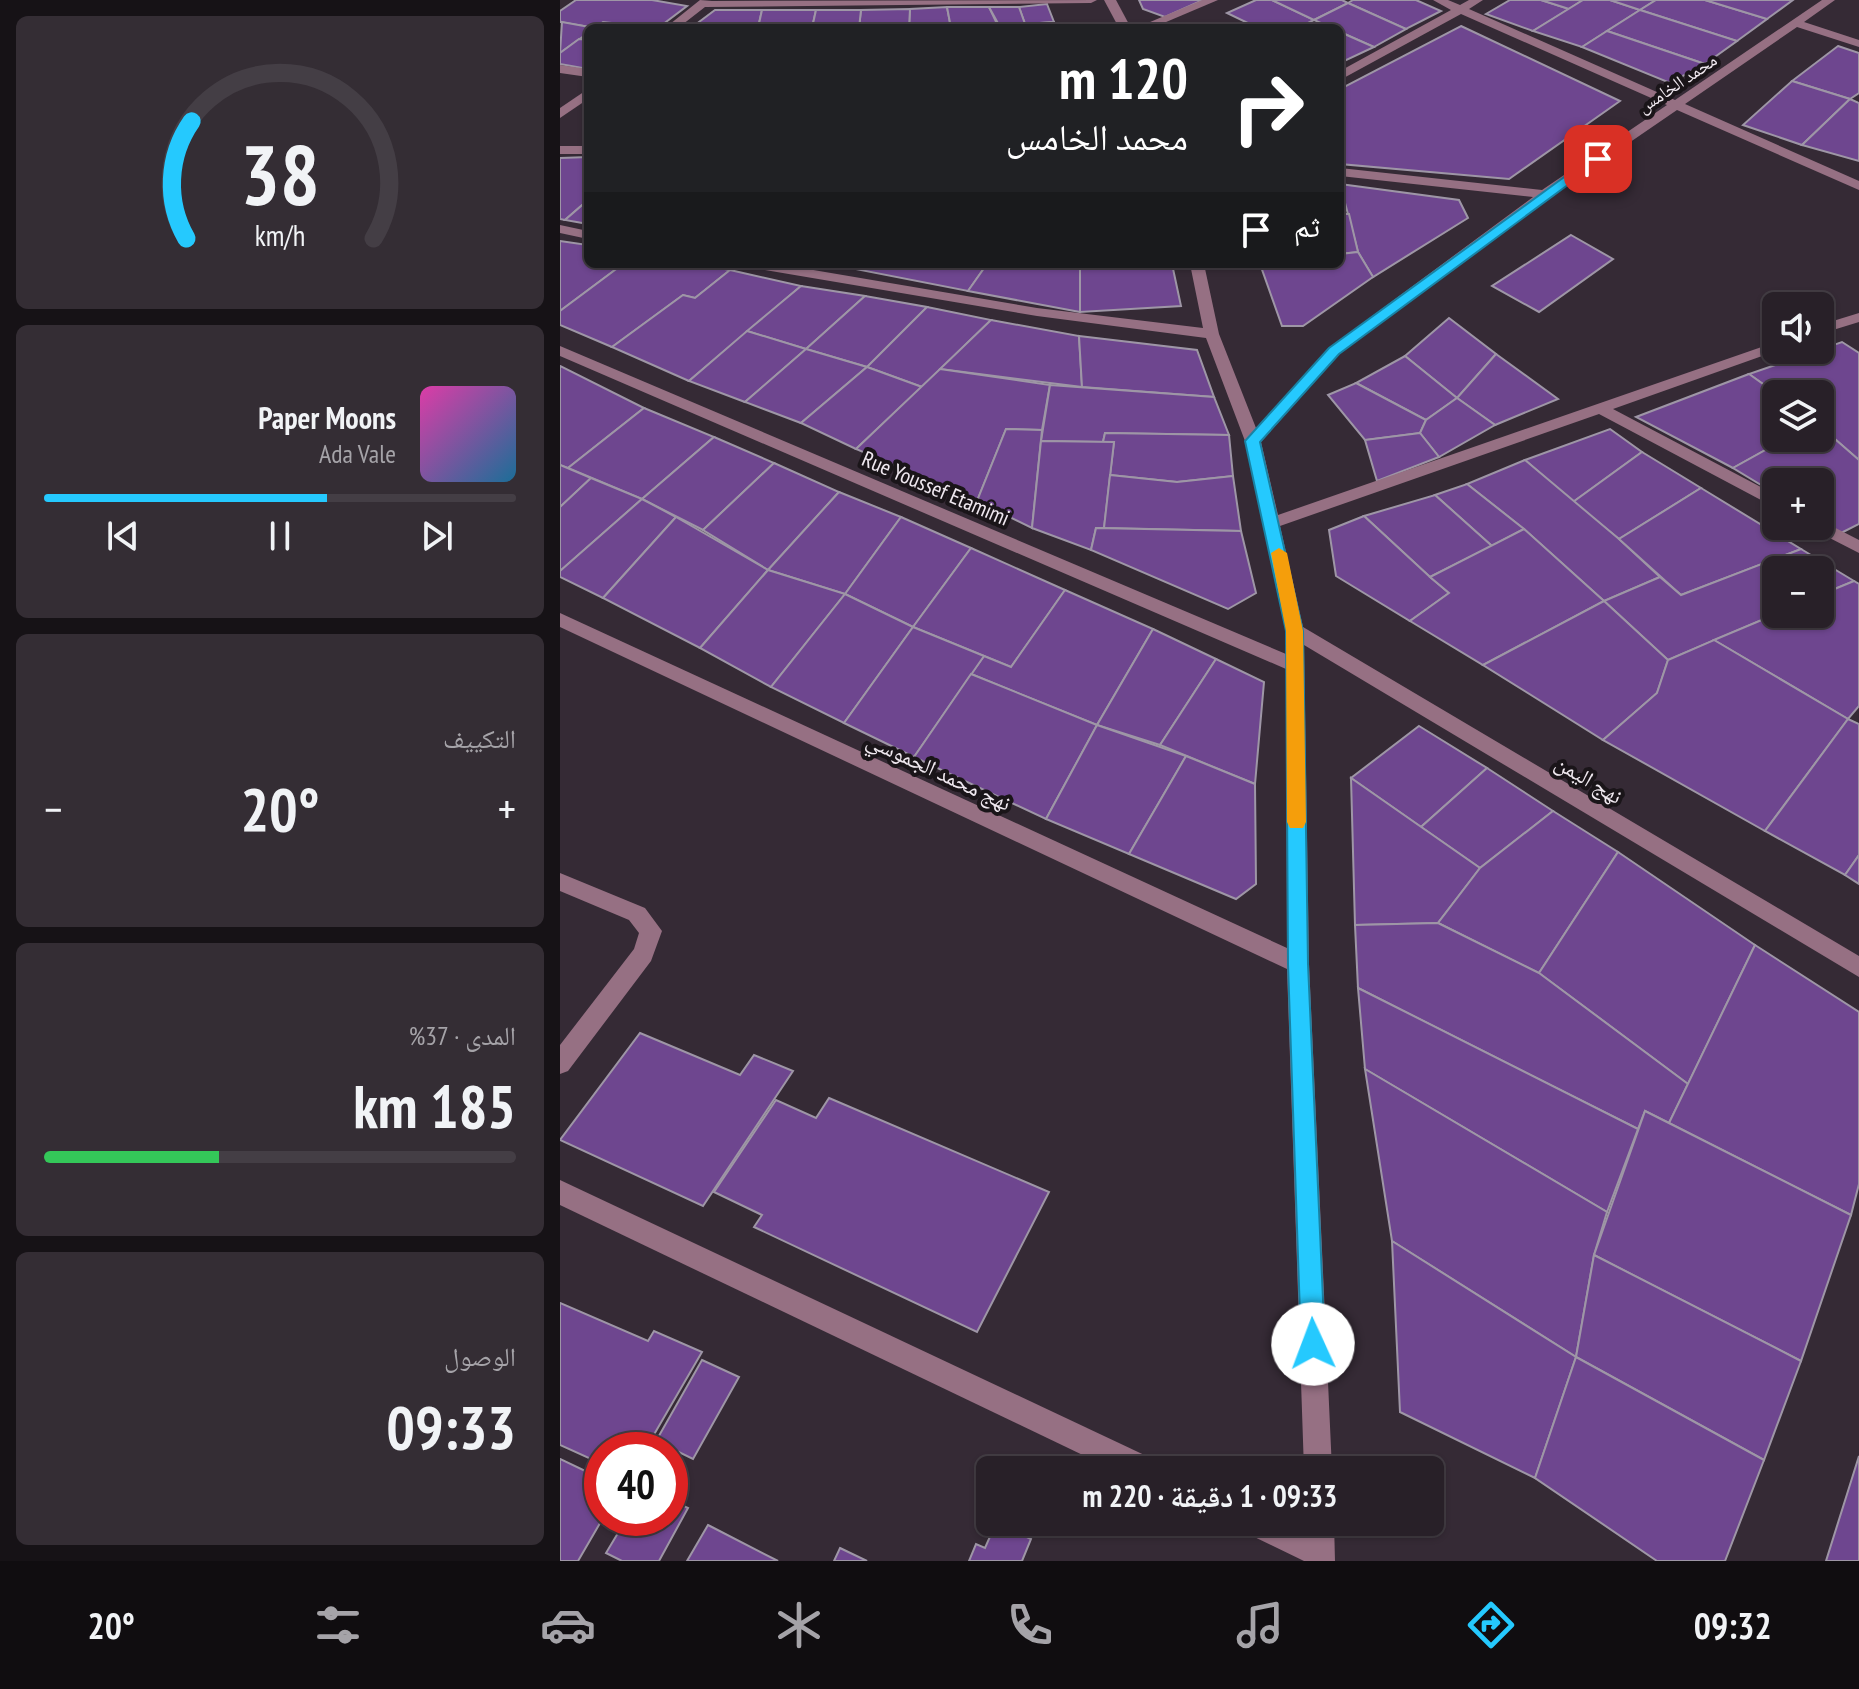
<!DOCTYPE html>
<html lang="ar">
<head>
<meta charset="utf-8">
<style>
  body { margin:0; font-family:"PT Sans Narrow","Noto Naskh Arabic",sans-serif; background:#342d34; color:#f1f3f6; direction:rtl; height:100vh; display:flex; flex-direction:column; font-size:30px; white-space:nowrap }
  * { box-sizing:border-box; margin:0 }
  p { font-size:26px; color:#a5a3a8 }
  .icon { flex:none; width:44px; height:44px; fill:none; stroke:currentColor; stroke-width:2; stroke-linecap:round; stroke-linejoin:round }
  .map { position:relative; flex:1; overflow:hidden; direction:ltr }
  .sheet { display:flex; flex-direction:column; gap:16px; padding:16px; background:#161216; width:560px }
  .sheet>* { flex:none }
  .hud { position:absolute; left:24px; top:24px; width:760px; height:244px; border-radius:12px; box-shadow:0 2px 6px #0004,0 0 0 2px #443e45; direction:rtl; background:#202124; color:#fff; overflow:hidden }
  .buttons { position:absolute; left:1202px; top:292px; display:grid; gap:16px }
  .buttons a { display:grid; place-items:center; width:72px; height:72px; border-radius:12px; background:#282028; box-shadow:0 2px 6px #0004,0 0 0 2px #443e45; font-size:40px }
  .speed { position:absolute; left:24px; top:1432px; display:flex; gap:16px; font-size:40px; font-weight:700; text-align:center }
  .speed>* { display:grid; place-content:center; width:104px; height:104px; border-radius:50%; background:#282028; box-shadow:0 2px 6px #0004,0 0 0 2px #443e45; line-height:1 }
  .speed .limit { border:12px solid #d22; background:#fff; color:#111 }
  .pin { position:absolute; display:grid; place-items:center; width:68px; height:68px; color:#fff; margin:-34px; border-radius:16px; box-shadow:0 4px 12px #0006 }
  .me { position:absolute; width:88px; margin:-44px; rotate:358deg; stroke-linejoin:round; filter:drop-shadow(0 0 6px #0008) }
  .turn { display:flex; align-items:center; gap:28px; height:168px; padding:0 24px; font-size:36px }
  .turn .icon { width:104px; height:104px; stroke-width:2.5 }
  .turn b { display:block; font-size:56px; line-height:68px }
  .then { display:flex; align-items:center; height:76px; padding:0 24px; background:#0003; gap:16px; font-size:30px }
  .big { font-size:60px; font-weight:700; line-height:1.1 }
  .sheet .card { flex:1; display:flex; flex-direction:column; justify-content:center; gap:12px; min-width:0; padding:0 28px; border-radius:12px; background:#342d34 }
  .sheet .dial { align-items:center; gap:0 }
  .dial svg { height:208px; overflow:visible; fill:none; stroke:#443e45; stroke-width:7; stroke-linecap:round; text-anchor:middle }
  .dial text { fill:#f1f3f6; stroke:none }
  .song { display:flex; align-items:center; gap:24px }
  .cover { width:96px; height:96px; border-radius:12px; background:linear-gradient(135deg,hsl(320 70% 55%),hsl(200 70% 35%)) }
  .played { height:8px; border-radius:4px; background:linear-gradient(90deg,#25c9fe 60%,#443e45 60%) }
  .keys { display:flex; justify-content:space-around; direction:ltr }
  .heat { display:flex; justify-content:space-between; align-items:center; font-size:44px; direction:ltr }
  .charge { height:12px; border-radius:6px; background:linear-gradient(90deg,#34c759 37%,#443e45 0) }
  .trip { position:absolute; left:416px; top:1456px; width:468px; height:80px; border-radius:12px; background:#282028; box-shadow:0 2px 6px #0004,0 0 0 2px #443e45; font-weight:700; line-height:80px; text-align:center; direction:rtl }
  .tabs { display:flex; height:128px; justify-content:space-around; align-items:center; background:#100d10; color:#a5a3a8 }
  .tabs .icon { width:56px; height:56px }
  .tabs .current { color:#25c9fe }
  .tabs b { font-size:36px; color:#f1f3f6 }
  main { display:flex; flex:1; min-height:0 }
  .map>svg:first-child { display:block }
  .building { fill:#6e468f; stroke:#9e96a6; stroke-width:2 }
  .lines { fill:none; stroke-linecap:round; stroke-linejoin:round }
  .minor { fill:#967083; fill-rule:evenodd }
  .route { fill:#25c9fe; stroke:#1883a5; stroke-width:2 }
  .slow { fill:#f59e0b }
  .labels { text-anchor:middle; dominant-baseline:central; stroke-width:8; stroke-linejoin:round; paint-order:stroke }
  .far-street-label { font-size:18px; fill:#f0e9f0; stroke:#1a1519 }
  .street-label { font-size:22px; fill:#f0e9f0; stroke:#1a1519 }
</style>
</head>
<body>
<main>
<div class="map">
<svg width="1299" height="1561" viewBox="0 0 1299 1561">
  <rect width="100%" height="100%" fill="#352a35"/>
  <g class="building">
    <path d="M16,0H92L127,6L98,28L43,22L35,28L0,22V11Z"/>
    <path d="M579,0H643L605,17L583,9Z"/>
    <path d="M696,0H712L754,20L738,28H698L667,13Z"/>
    <path d="M712,0H782L788,3L754,20Z"/>
    <path d="M793,0H856L881,11L846,29L788,3Z"/>
    <path d="M950,0H981L1009,9L973,31L926,14Z"/>
    <path d="M981,0H1023L1009,9Z"/>
    <path d="M1023,0H1050L1080,10L1022,47L973,31Z"/>
    <path d="M1050,0H1096L1080,10Z"/>
    <path d="M1096,0H1145L1207,19L1177,41L1080,10Z"/>
    <path d="M1145,0H1233L1207,19Z"/>
    <path d="M788,3L846,29L814,47L780,32V28H772L754,20Z"/>
    <path d="M487,4L494,22L465,24L459,7Z"/>
    <path d="M387,7L391,28H349L350,9Z"/>
    <path d="M387,7H429L439,28H391Z"/>
    <path d="M429,7H459L465,24L440,27Z"/>
    <path d="M350,9L349,28H299L301,10Z"/>
    <path d="M155,10H202L198,28H131Z"/>
    <path d="M202,10H256L252,28H198Z"/>
    <path d="M256,10H301L299,28H252Z"/>
    <path d="M1080,10L1177,41L1145,64L1047,31Z"/>
    <path d="M2,22L35,28H28V33L0,53Z"/>
    <path d="M494,22L496,28H439L465,24Z"/>
    <path d="M901,26L1060,101L949,179L780,164V89Z"/>
    <path d="M1047,31L1145,64L1110,83L1022,47Z"/>
    <path d="M780,32L814,47L780,63Z"/>
    <path d="M19,39L28,40V69L0,64V53Z"/>
    <path d="M1278,46L1299,53V93L1290,99L1232,81Z"/>
    <path d="M1232,81L1290,99L1242,145L1183,125Z"/>
    <path d="M1290,99L1299,103V161L1242,145Z"/>
    <path d="M28,157V200L5,220L0,219V158Z"/>
    <path d="M780,184L899,200L908,218L813,277L798,252Z"/>
    <path d="M28,200V224L5,220Z"/>
    <path d="M780,214H789L798,252L780,254Z"/>
    <path d="M1011,235L1053,259L979,312L932,286Z"/>
    <path d="M0,241L28,245V264H63L0,311Z"/>
    <path d="M798,252L813,277L743,326H722L700,264H780V254Z"/>
    <path d="M63,264H138L170,270L135,298L123,295L52,347L0,325V311Z"/>
    <path d="M288,264H427L408,291L285,267Z"/>
    <path d="M427,264H507L520,268V312L408,291Z"/>
    <path d="M566,264H612L621,306L520,312V268Z"/>
    <path d="M170,270L241,286L129,381L52,347L123,295L135,298Z"/>
    <path d="M241,286L305,296L246,349L187,331Z"/>
    <path d="M305,296L367,307L307,367L246,349Z"/>
    <path d="M367,307L431,320L362,387L307,367Z"/>
    <path d="M889,318L936,354L897,398L845,356Z"/>
    <path d="M431,320L519,336L522,387L380,369Z"/>
    <path d="M187,331L246,349L185,402L129,381Z"/>
    <path d="M519,336L637,350L654,397L522,387Z"/>
    <path d="M1282,342L1299,353V460L1260,426V394H1217L1189,374Z"/>
    <path d="M246,349L307,367L241,423L185,402Z"/>
    <path d="M936,354L998,399L935,425L897,398Z"/>
    <path d="M845,356L897,398L866,420L796,383Z"/>
    <path d="M0,366L84,408L8,468L0,465Z"/>
    <path d="M307,367L362,387L296,449L241,423Z"/>
    <path d="M380,369L490,385L482,430L446,429L417,501L296,449Z"/>
    <path d="M1189,374L1217,394L1216,438H1227L1173,468L1076,417Z"/>
    <path d="M796,383L866,420L860,433L805,440L768,395Z"/>
    <path d="M490,385L654,397L669,435L545,433L543,442L481,441Z"/>
    <path d="M897,398L935,425L879,457L860,433L866,420Z"/>
    <path d="M84,408L154,437L82,499L8,468Z"/>
    <path d="M1260,426L1299,460V524L1281,533L1260,520V482H1216V494L1173,468L1227,438H1260Z"/>
    <path d="M446,429L482,430L472,528L417,501Z"/>
    <path d="M1050,429L1082,452L1013,502L965,460Z"/>
    <path d="M545,433L669,435L673,476L617,482L550,475L554,442H543Z"/>
    <path d="M860,433L879,457L817,481L805,440Z"/>
    <path d="M154,437L214,463L143,530L82,499Z"/>
    <path d="M481,441L554,442L544,528H536L531,550L472,528Z"/>
    <path d="M1082,452L1141,488L1059,539L1013,502Z"/>
    <path d="M965,460L1059,539L1100,577L1044,601L964,529L907,484Z"/>
    <path d="M214,463L279,492L208,570L143,530Z"/>
    <path d="M0,465L31,478L0,507Z"/>
    <path d="M550,475L617,482L673,476L681,531L544,528Z"/>
    <path d="M31,478L82,499L0,571V507Z"/>
    <path d="M907,484L964,529L932,546L875,495Z"/>
    <path d="M1141,488L1241,549L1121,595L1059,539Z"/>
    <path d="M279,492L341,517L285,594L208,570Z"/>
    <path d="M875,495L932,546L870,577L804,516Z"/>
    <path d="M82,499L116,517L43,598L0,577V571Z"/>
    <path d="M804,516L870,577L889,593L850,621L776,576L769,530Z"/>
    <path d="M116,517L208,570L140,648L43,598Z"/>
    <path d="M341,517L411,548L353,627L285,594Z"/>
    <path d="M536,528L681,531L696,593L668,609L531,550Z"/>
    <path d="M964,529L1044,601L923,665L850,621L889,593L870,577Z"/>
    <path d="M411,548L505,590L451,667L353,627Z"/>
    <path d="M1241,549L1294,581L1260,595V570H1216V614L1108,660L1044,601L1100,577L1121,595Z"/>
    <path d="M208,570L285,594L211,687L140,648Z"/>
    <path d="M1294,581L1299,584V706L1288,719L1154,640L1216,614H1260V595Z"/>
    <path d="M505,590L593,629L537,725L411,674L424,656L451,667Z"/>
    <path d="M285,594L353,627L284,723L211,687Z"/>
    <path d="M1044,601L1108,660L1097,693L1043,740L923,665Z"/>
    <path d="M353,627L424,656L354,757L284,723Z"/>
    <path d="M593,629L656,659L600,745L537,725Z"/>
    <path d="M1154,640L1288,719L1205,831L1043,740L1097,693L1108,660Z"/>
    <path d="M656,659L704,682L695,784L600,745Z"/>
    <path d="M411,674L537,725L486,819L354,757Z"/>
    <path d="M1288,719L1299,724V855L1285,875L1205,831Z"/>
    <path d="M537,725L626,756L569,854L486,819Z"/>
    <path d="M859,726L927,768L861,827L791,778Z"/>
    <path d="M626,756L695,784L696,884L676,899L569,854Z"/>
    <path d="M927,768L993,811L920,868L861,827Z"/>
    <path d="M791,778L920,868L878,923L795,925Z"/>
    <path d="M993,811L1058,852L979,973L878,923L920,868Z"/>
    <path d="M1058,852L1195,945L1128,1084L979,973Z"/>
    <path d="M1299,855V884L1285,875Z"/>
    <path d="M878,923L979,973L1128,1084L1109,1123L1085,1111L1078,1129L798,988L795,925Z"/>
    <path d="M1195,945L1299,1012V1184L1291,1215L1109,1123Z"/>
    <path d="M798,988L1078,1129L1047,1212L805,1069Z"/>
    <path d="M80,1033L180,1075L194,1055L233,1071L143,1206L0,1140Z"/>
    <path d="M805,1069L1047,1212L1034,1255L1016,1357L832,1241Z"/>
    <path d="M269,1098L489,1192L417,1332L194,1227L202,1215L154,1192L216,1100L256,1118Z"/>
    <path d="M1085,1111L1291,1215L1241,1361L1034,1255Z"/>
    <path d="M832,1241L1016,1357L975,1478L840,1412Z"/>
    <path d="M1034,1255L1241,1361L1204,1460L1016,1357Z"/>
    <path d="M0,1303L88,1341L94,1331L142,1352L85,1450H42V1464L0,1445Z"/>
    <path d="M1016,1357L1204,1460L1165,1561H1097L975,1478Z"/>
    <path d="M142,1360L179,1377L133,1459L96,1441Z"/>
    <path d="M1299,1456V1561H1266Z"/>
    <path d="M0,1459L42,1479L43,1518L18,1561H0Z"/>
    <path d="M110,1500L128,1508L99,1561H62L46,1553L67,1518H110Z"/>
    <path d="M436,1523L471,1539L462,1561H409L416,1544L425,1548Z"/>
    <path d="M148,1525L218,1561H127Z"/>
    <path d="M280,1548L307,1561H274Z"/>
  </g>
  <g class="lines">
    <g class="minor">
      <path d="M140,0L152,1L537,0L531,3L145,7L118,28H105Z"/>
      <path d="M544,0H556L571,28H559Z"/>
      <path d="M642,0H658L592,28H576Z"/>
      <path d="M873,0H888L900,5L909,0H923L909,9L1115,100L1262,0H1275L1244,22L1299,40V47L1237,27L1125,104L1299,181V190L1117,110L990,197L779,354L701,442L718,515L1216,342V350H1219L1053,409L1216,495V508L1039,414L720,526L743,627L1299,956V977L744,645L749,964L772,1470H744L727,969L0,627V613L727,948L726,669L0,356V346L726,654V631L685,441L646,338L477,316L193,268L186,264H218L477,308L643,328L630,264H644L659,334L696,428L769,348L973,197L780,176V168L982,190L1107,105L901,14L780,80V71L891,10Z"/>
      <path d="M0,65L28,69V77L0,73Z"/>
      <path d="M28,89V99L0,118V108Z"/>
      <rect x="0" y="146" width="28" height="8"/>
      <path d="M0,225L28,231V239L0,233Z"/>
      <path d="M1299,313V322L1260,334V325Z"/>
      <path d="M1260,520L1299,540V553L1254,530L1251,526H1260Z"/>
      <path d="M0,873L85,908L102,931L91,961L8,1071L0,1074V1045L74,949L79,933L69,920L0,891Z"/>
      <path d="M0,1180L595,1460L599,1470H554L0,1205Z"/>
      <path d="M680,1522H725L746,1532V1522H774L775,1561H744L684,1532Z"/>
    </g>
  </g>
  <path class="route" d="M1033,156L1043,159L779,354L700,442L743,631L748,964L765,1344L762,1352L753,1356L744,1352L741,1344L728,964L726,631L685,441L769,348Z"/>
  <path class="slow" d="M719,548L727,553L743,631L746,822L743,828H730L727,822L726,631L711,553Z"/>
  <g class="labels">
    <g class="far-street-label">
      <text transform="translate(1117 83) rotate(-34)">محمد الخامس</text>
    </g>
    <g class="street-label">
      <text transform="translate(376 488) rotate(23)">Rue Youssef Etamimi</text>
      <text transform="translate(379 771) rotate(25)">نهج محمد الجموسي</text>
      <text transform="translate(1029 779) rotate(31)">نهج اليمن</text>
    </g>
  </g>
</svg>
<div class="buttons">
<a><svg class="icon" aria-label="sound" viewBox="0 0 24 24"><path d="M4 9h4l5-4v14l-5-4H4zM17 9q2 3 0 6"/></svg></a>
<a><svg class="icon" aria-label="layers" viewBox="0 0 24 24"><path d="M12 4l9 5-9 5-9-5zM3 14l9 5 9-5"/></svg></a>
<a>+</a>
<a>−</a>
</div>
<div class="speed"><div class="limit">40</div></div>
<div class="pin" style="left:1038px;top:159px;background:#d93025"><svg class="icon" aria-label="arrive" viewBox="0 0 24 24"><path d="M6 21V4h12l-3 4 3 4H6"/></svg></div>
<svg class="me" style="left:753px;top:1344px" viewBox="-20 -20 40 40"><circle r="19" fill="#fff"/><path d="M0-13L10 11 0 6-10 11z" fill="#25c9fe"/></svg>
<div class="trip">09:33 · 1 دقيقة · 220 m</div>
<div class="hud">
<div class="turn"><svg class="icon" aria-label="right" viewBox="0 0 24 24"><path d="M7 20v-9h11M14 6l5 5-5 5"/></svg><div><b>120 m</b>محمد الخامس</div></div>
<div class="then">ثم<svg class="icon" aria-label="arrive" viewBox="0 0 24 24"><path d="M6 21V4h12l-3 4 3 4H6"/></svg></div>
</div>
</div>
<section class="sheet">
<div class="card dial"><svg viewBox="0 0 100 80">
<path d="M14 69A42 42 0 1 1 86 69"/>
<path d="M14 69A42 42 0 0 1 16 24" stroke="#25c9fe"/>
<text x="50" y="56" font-size="32" font-weight="700">38</text>
<text x="50" y="72" font-size="11">km/h</text>
</svg></div>
<div class="card">
<div class="song"><i class="cover"></i><div><b>Paper Moons</b><p>Ada Vale</p></div></div>
<div class="played"></div>
<div class="keys"><svg class="icon" aria-label="previous" viewBox="0 0 24 24"><path d="M18 5L8 12l10 7zM5 5v14"/></svg><svg class="icon" aria-label="pause" viewBox="0 0 24 24"><path d="M8 5v14M16 5v14"/></svg><svg class="icon" aria-label="next" viewBox="0 0 24 24"><path d="M6 5l10 7-10 7zM19 5v14"/></svg></div>
</div>
<div class="card"><p>التكييف</p>
<div class="heat"><a>−</a><b class="big">20°</b><a>+</a></div>
</div>
<div class="card"><p>المدى · 37%</p><b class="big">185 km</b><div class="charge"></div></div>
<div class="card"><p>الوصول</p><b class="big">09:33</b></div>
</section>
</main>
<nav class="tabs">
<b>09:32</b>
<svg class="icon current" aria-label="directions" viewBox="0 0 24 24"><path d="M12 3l9 9-9 9-9-9zM9 14v-3h6M13 9l2 2-2 2"/></svg>
<svg class="icon" aria-label="music" viewBox="0 0 24 24"><path d="M9 18V5l10-2v13"/><circle cx="6" cy="18" r="3"/><circle cx="16" cy="16" r="3"/></svg>
<svg class="icon" aria-label="phone" viewBox="0 0 24 24"><path d="M5 4h4l2 5-3 2q2 4 5 5l2-3 5 2v4C11 20 4 13 5 4z"/></svg>
<svg class="icon" aria-label="climate" viewBox="0 0 24 24"><path d="M12 3v18M4 7l16 10M4 17L20 7"/></svg>
<svg class="icon" aria-label="car" viewBox="0 0 24 24"><path d="M5 17H2v-5l4-1 3-4h7l3 4 3 1v5h-3M9 17h6M6 11h13"/><circle cx="7" cy="17" r="2"/><circle cx="17" cy="17" r="2"/></svg>
<svg class="icon" aria-label="filters" viewBox="0 0 24 24"><path d="M4 7h16M4 17h16"/><circle cx="9" cy="7" r="2"/><circle cx="15" cy="17" r="2"/></svg>
<b>20°</b>
</nav>
</body>
</html>
